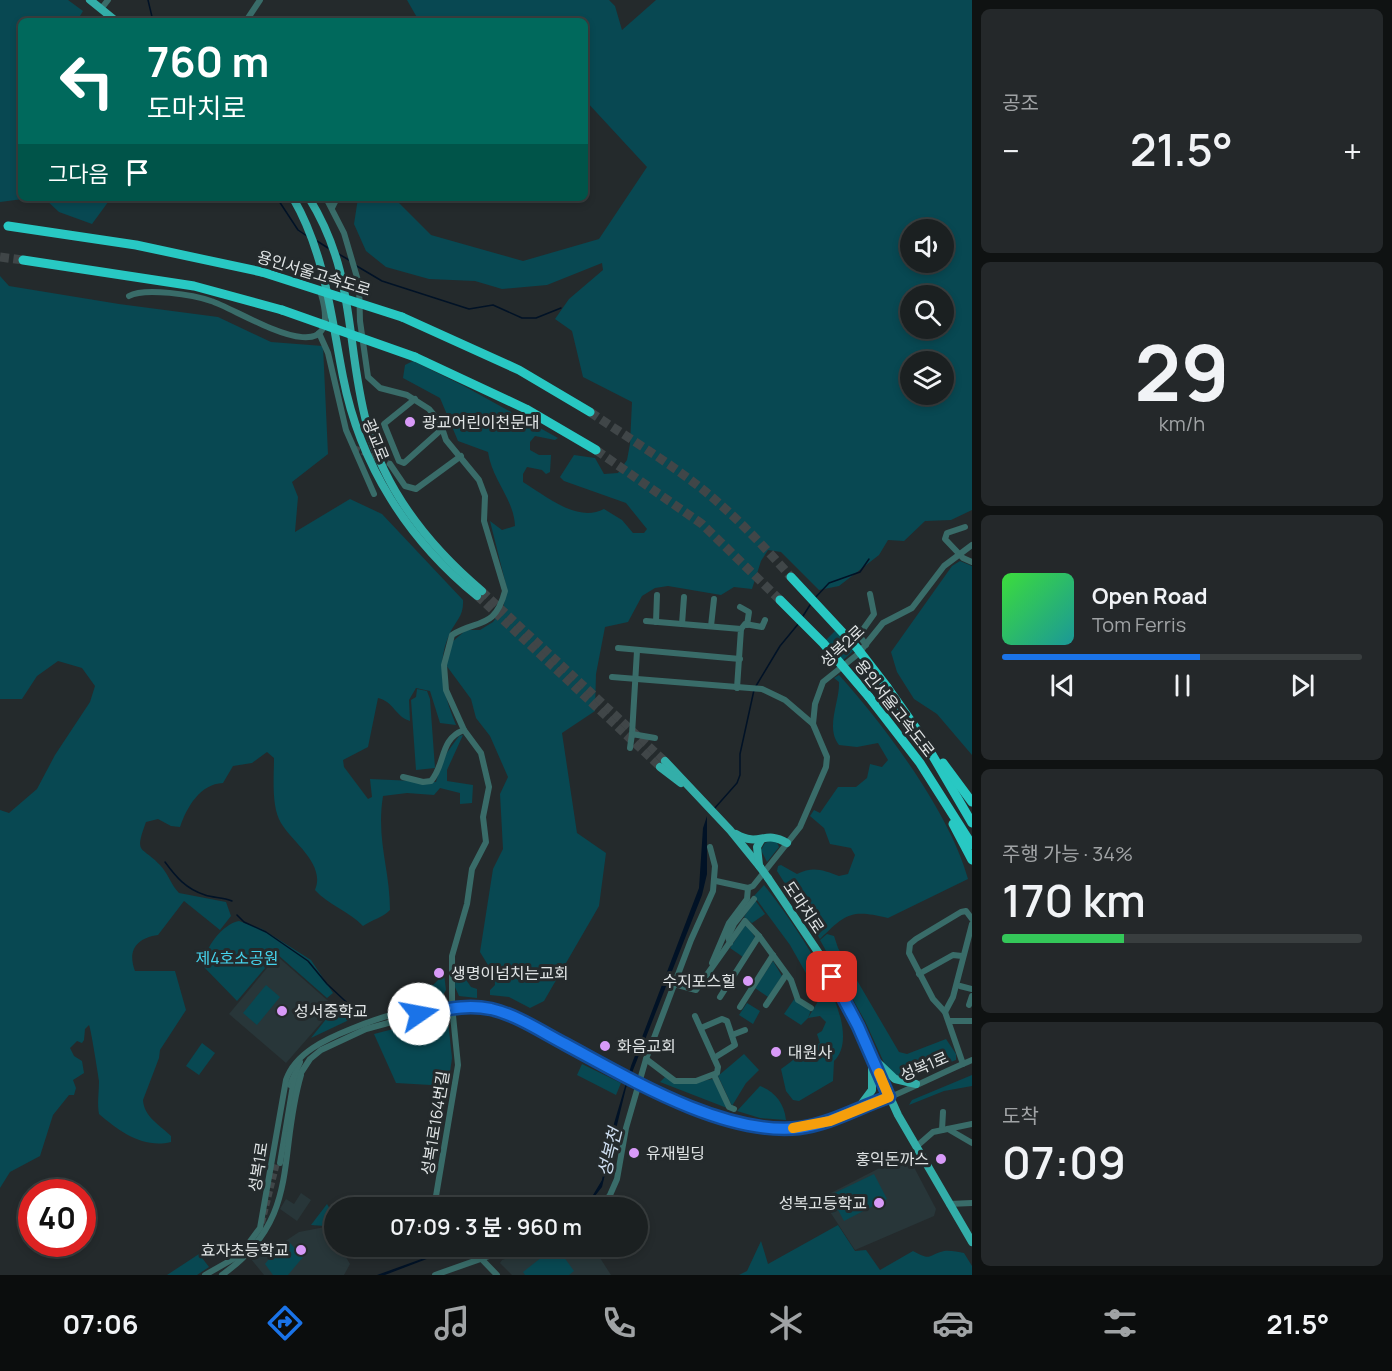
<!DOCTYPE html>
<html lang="ko">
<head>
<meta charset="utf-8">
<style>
  body { margin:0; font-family:Manrope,"Noto Sans KR",sans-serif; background:#24282a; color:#f1f3f6; height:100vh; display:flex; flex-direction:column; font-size:22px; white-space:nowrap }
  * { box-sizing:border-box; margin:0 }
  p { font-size:20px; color:#a0a3a5 }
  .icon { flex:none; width:33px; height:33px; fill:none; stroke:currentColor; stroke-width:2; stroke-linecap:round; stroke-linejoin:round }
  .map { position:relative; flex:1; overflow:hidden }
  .drawer { display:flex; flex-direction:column; gap:9px; padding:9px; background:#0f1212; width:420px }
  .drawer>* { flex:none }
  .banner { position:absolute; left:18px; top:18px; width:570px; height:183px; border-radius:9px; box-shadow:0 3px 9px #0003,0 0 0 2px #393e3f; background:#00695c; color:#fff; overflow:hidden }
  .buttons { position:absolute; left:900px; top:219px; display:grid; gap:12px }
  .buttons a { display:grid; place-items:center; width:54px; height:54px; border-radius:50%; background:#1b2021; box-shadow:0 3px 9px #0003,0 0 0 2px #393e3f; font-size:30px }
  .speed { position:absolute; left:18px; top:1179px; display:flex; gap:12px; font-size:30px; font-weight:700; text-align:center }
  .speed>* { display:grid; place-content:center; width:78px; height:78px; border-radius:50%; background:#1b2021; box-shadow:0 3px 9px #0003,0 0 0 2px #393e3f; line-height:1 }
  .speed .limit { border:9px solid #d22; background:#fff; color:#111 }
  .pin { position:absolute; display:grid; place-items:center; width:51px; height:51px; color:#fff; margin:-26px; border-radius:12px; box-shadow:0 3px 9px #0006 }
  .me { position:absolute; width:66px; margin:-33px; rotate:78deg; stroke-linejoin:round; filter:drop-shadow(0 0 4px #0008) }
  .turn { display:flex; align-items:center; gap:21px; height:126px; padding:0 30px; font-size:27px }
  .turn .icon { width:78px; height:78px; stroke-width:2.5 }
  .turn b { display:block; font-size:42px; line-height:51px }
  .then { display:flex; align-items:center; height:57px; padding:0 30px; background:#0003; gap:12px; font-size:22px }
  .big { font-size:45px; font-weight:600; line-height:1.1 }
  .drawer .tile { flex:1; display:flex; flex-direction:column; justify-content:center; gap:9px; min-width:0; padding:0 21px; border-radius:9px; background:#24282a }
  .drawer .dial { align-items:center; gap:0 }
  .dial b { font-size:78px; line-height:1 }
  .song { display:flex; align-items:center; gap:18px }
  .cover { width:72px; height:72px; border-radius:9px; background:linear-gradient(135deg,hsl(120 70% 55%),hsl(180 70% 35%)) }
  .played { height:6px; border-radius:3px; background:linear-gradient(90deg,#1a73e8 55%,#393e3f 55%) }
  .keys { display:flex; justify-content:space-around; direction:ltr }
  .heat { display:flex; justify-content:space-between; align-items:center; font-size:33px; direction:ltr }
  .charge { height:9px; border-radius:4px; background:linear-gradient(90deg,#34c759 34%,#393e3f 0) }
  .trip { position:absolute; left:324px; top:1197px; width:324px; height:60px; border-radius:30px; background:#1b2021; box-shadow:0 3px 9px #0003,0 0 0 2px #393e3f; font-weight:600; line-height:60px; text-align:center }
  .tab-bar { display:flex; height:96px; justify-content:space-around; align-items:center; background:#0b0d0d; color:#a0a3a5 }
  .tab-bar .icon { width:42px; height:42px }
  .tab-bar .active { color:#1a73e8 }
  .tab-bar b { font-size:27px; color:#f1f3f6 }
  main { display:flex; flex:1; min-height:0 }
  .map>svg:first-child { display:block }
  .built { fill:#283639 }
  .green { fill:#084852; fill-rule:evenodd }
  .water { fill:#011226 }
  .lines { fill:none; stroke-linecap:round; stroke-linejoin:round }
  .stream { stroke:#011226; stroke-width:1.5 }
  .minor-tunnel { stroke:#404648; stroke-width:6; stroke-dasharray:6 3; stroke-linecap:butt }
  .major-tunnel { stroke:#404648; stroke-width:8; stroke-dasharray:8 4; stroke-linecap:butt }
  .highway-tunnel { stroke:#404648; stroke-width:9; stroke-dasharray:9 4.5; stroke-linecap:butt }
  .minor { stroke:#396c69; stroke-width:6 }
  .major { stroke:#33aea9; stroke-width:8 }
  .highway { stroke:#28c8c3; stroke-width:9 }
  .major-bridge { stroke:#33aea9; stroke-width:8 }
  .highway-bridge { stroke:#28c8c3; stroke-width:9 }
  .route-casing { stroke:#114b97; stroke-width:15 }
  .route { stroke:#1a73e8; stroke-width:10 }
  .slow { stroke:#f59e0b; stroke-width:10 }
  .poi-dot { fill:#d89af8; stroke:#242a2c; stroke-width:2 }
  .labels { text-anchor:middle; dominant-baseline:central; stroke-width:6; stroke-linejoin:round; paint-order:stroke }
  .street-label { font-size:16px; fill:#e0e4e5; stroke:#242a2c }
  .poi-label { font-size:16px; fill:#e0e4e5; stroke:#242a2c; text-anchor:start }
  .park-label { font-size:16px; fill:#45d3ec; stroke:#242a2c }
  .water-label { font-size:18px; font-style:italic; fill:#cedef1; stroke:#242a2c }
</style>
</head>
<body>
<main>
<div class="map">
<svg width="972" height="1275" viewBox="0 0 972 1275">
  <rect width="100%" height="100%" fill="#242a2c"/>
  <g class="built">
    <path d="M277,956L335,1007L286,1063L229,1014Z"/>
    <path d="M907,1154L936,1209L934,1216L855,1250L821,1198Z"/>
    <path d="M301,1193L311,1200L297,1221L280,1209L286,1199L294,1204Z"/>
    <path d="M330,1226L334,1246L340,1247L350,1264L344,1275H264L251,1259L261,1248L278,1246L299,1232Z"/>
    <path d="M541,1247H593L611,1275H512L500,1263L502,1260Z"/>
  </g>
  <g class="green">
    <path d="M0,0H68L83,11L77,21H21V198H31L0,202Z"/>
    <path d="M407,0H609L615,6L622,30L656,0H972V510L951,520L925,521L904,541L888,540L879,555L839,586L819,590L781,552L768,550L761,561L752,589L734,587L721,595L668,586L655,588L642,596L628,622L605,627L596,674L595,711L562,733L577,833L606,853L599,906L544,1001L530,1008L509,997L490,995V990L495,985L494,975L480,952L493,869L503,849L500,794L508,777L490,736L476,718L471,699L446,665L452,642L466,630H480L493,622L503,609L507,589L490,521L502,530L515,526C514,499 492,480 488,452L458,441L440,398L403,378L405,365L413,361L464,386L558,438L555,440L535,436L530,442V450L539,455H551L550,472L546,474L542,470L527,467L523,474V482C546,496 577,523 604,509L622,520L633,533H644L647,529L626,503L564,481L560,477L574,455L595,458L604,474L618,473L627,460L630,444L632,402L583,377L572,331L555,319L569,299L603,270L602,263L547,285L502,289L475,281L429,279L386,267L366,251L354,224L358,198H394L431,235L523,261L599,239L647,167L585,100V21H419ZM910,230H944V262H910ZM910,296H944V328H910ZM910,362H944V394H910Z"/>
    <path d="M44,198H111L92,224L59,212Z"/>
    <path d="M0,276L9,286L119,304L218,317L271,342L323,346L328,454L292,482L298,497L295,532L350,499L382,514L463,600C464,616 456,620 450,633C435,665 444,695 456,725L440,723L430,691L416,688L409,700L410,721C396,717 393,701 378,698L368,747L343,760L344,767L368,799L372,797L370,779L436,782L443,758L459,736L463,735L447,770V781L473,785L472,803L460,804V793L440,788L434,795L407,793L383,796C376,840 390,869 390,910C382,918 373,919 363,926C349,911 328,905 315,890C326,864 292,842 281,823C271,806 274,777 274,758L267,752L252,763L233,766L223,783C200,784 187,807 180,827L171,826L158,819L146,822C134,855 141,845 160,865C168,873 171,885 179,893L226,902L231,916L220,930L184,901L158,935C137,938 127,950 135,971H175L186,1010L160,1050L159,1058L143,1100C144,1117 160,1125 171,1136V1142C143,1149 119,1131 99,1114C97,1102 99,1093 99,1081C98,1074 91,1029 89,1025L85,1029L84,1040L82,1043L77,1041L70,1048L74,1056L82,1061L84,1073L73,1080L76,1088L74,1095H69L53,1115L40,1156L10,1172L0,1188V810L9,813L37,789L55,755L90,702L95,686L82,668L58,661L37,676L22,699H0Z"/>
    <path d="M960,561L972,566V755L937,714L914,699L897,672L891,652L952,566Z"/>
    <path d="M835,631L853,651L838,665L820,646Z"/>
    <path d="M839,675C885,726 950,813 968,879L888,918C852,909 846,913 820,939L777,871L778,866L781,865L797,874C813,866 823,870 839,876L848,874L855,855L851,848L830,844L824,828L810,816L814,810L820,813L838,787H856L867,778L870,764L882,767L888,760L878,743L857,747L839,745C825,728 840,701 839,682L834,678Z"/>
    <path d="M417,689L427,691L430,699L435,768L416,770L411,700L416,697Z"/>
    <path d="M770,841L777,842L779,847L767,862L761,850L765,843Z"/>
    <path d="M764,885C788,915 870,1026 834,1061L833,1081L799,1101L793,1100L786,1091L781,1069C793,1061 806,1048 820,1043L817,1034L822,1031L826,1022L820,1016L808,1018L801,1025L784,1014L795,998L811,1010L808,1018L820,998L790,945L754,896Z"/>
    <path d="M755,900L765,914L752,923L744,917Z"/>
    <path d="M239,921L262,929L311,960L333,993L327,998L277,954L237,1001L203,966C204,949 222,924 239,921Z"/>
    <path d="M746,924L755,937L743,957L730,948Z"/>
    <path d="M827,934L834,936L838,948L899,1052L907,1054L946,1039L956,1054V1060L907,1079L899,1077L886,1067L865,1021L820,940Z"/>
    <path d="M773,961L782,976L768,997L755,988Z"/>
    <path d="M456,970L460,971L471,987L477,989V998L459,996L455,987Z"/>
    <path d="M444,974L446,990L442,997L426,1003L419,998L415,988L422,984L433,985Z"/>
    <path d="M266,985L280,997L257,1025L243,1013Z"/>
    <path d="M747,1003L760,1011L753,1024L739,1015Z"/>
    <path d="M335,1008L351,1019L311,1038Z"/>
    <path d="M443,1016L448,1021L452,1058L448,1086L396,1083L374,1034Z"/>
    <path d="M202,1043L215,1053L199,1075L186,1066Z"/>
    <path d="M744,1054L759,1070L746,1083L732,1106L718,1076Z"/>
    <path d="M582,1064L621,1083L616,1095L577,1075Z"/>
    <path d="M972,1075V1086L944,1091L909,1105L912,1100Z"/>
    <path d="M665,1077C683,1087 695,1082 713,1079L727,1108L660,1082Z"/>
    <path d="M760,1086C775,1092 784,1103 786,1120L760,1118L737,1111Z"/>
    <path d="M874,1174L887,1199L844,1221L838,1210L833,1213L824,1198Z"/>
    <path d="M327,1204L334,1216V1222L325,1226L311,1225Z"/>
    <path d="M838,1225L855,1251L866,1250L880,1270L913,1251C932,1261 926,1256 944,1251C950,1250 958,1252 964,1253L972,1266V1275H739L747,1271L761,1241L768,1264Z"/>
    <path d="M290,1243L303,1257L288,1275H273L265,1264L275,1251Z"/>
    <path d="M556,1246L574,1271L569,1275H525L523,1272Z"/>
    <path d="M199,1254L209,1267L197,1275H167Z"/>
  </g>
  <g class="water">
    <path d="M707,816V874L702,895L626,1088L602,1187L591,1201L574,1208L593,1195L602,1180L610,1137L631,1066L699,888L703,828Z"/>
    <path d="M470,1247L445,1252L385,1275H377L452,1248Z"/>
  </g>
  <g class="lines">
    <g class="stream">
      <path d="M148,0L153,21"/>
      <path d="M277,198L298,230L307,236"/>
      <path d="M317,241L328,248"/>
      <path d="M337,253L349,260"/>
      <path d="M355,265L382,281L469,309L493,305L522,318H536L561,308"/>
      <path d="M814,599L829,583L860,572L869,559"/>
      <path d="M803,616L810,605"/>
      <path d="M756,686L780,646L799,623"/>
      <path d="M714,809L737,783L740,775V754L754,690"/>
      <path d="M165,862C176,877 186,889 205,895C214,898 223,897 232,901"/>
      <path d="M237,915L244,922L266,932L308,961L327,984L359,1014"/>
    </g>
    <g class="minor-tunnel">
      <path d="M354,448L390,464"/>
      <path d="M262,1223L277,1163"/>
    </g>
    <g class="major-tunnel">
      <path d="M482,591L665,761"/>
      <path d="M477,596L660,767"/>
    </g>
    <g class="highway-tunnel">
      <path d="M0,257L23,260"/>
      <path d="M590,412C634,442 681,469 721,505C746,527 769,552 791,577"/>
      <path d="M596,450L702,524L780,600"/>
    </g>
    <g class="minor">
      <path d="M101,9L108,0"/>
      <path d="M246,21L260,0"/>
      <path d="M326,198L344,233L359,284L360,321L368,377L380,388L407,395L429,409L440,422L446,440L479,480L485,496L484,521L505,591C495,630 477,619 452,635L444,665L446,690L464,730L481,753L489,787L483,817L486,842L472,869L467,904L452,956V1006L458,1065L436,1196L439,1208"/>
      <path d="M332,208L337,198"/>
      <path d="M129,296C145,287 194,295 211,301C240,310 347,382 321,294"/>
      <path d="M319,333L328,353L346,430L374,494"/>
      <path d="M415,399L384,424L399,461L404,463L442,429"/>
      <path d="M390,464L405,486L416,489L461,456"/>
      <path d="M965,527L947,533L945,539L963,558L972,562"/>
      <path d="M740,607L749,612L747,625"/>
      <path d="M646,621L741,629L737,688"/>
      <path d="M656,622L657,595"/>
      <path d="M682,624L684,597"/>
      <path d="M711,626L714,599"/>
      <path d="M741,629L745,624L762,627L765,620"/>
      <path d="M866,645L859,635L874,614L870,594"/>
      <path d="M618,648L740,659"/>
      <path d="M637,651L632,734L655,738"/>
      <path d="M612,677L762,689L785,700L813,724"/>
      <path d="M630,748L632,734"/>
      <path d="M403,777L423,782L431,781C446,764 439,739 464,730"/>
      <path d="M716,881L748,888L753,886L800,827L826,767L827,757L813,724L815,704L823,682L858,654L883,623L912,608L944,566L972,545"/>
      <path d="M730,943L728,937L734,924L754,899"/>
      <path d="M712,963L729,923L747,899L748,888"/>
      <path d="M919,974L953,955L962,956"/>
      <path d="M674,984L696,990L745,921L759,936L791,980L798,1000L811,1008"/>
      <path d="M960,986L972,989"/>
      <path d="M720,997L759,936"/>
      <path d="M766,1005L786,975"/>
      <path d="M969,1005L972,996"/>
      <path d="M740,1007L773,955"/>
      <path d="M945,1012L953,997L972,924"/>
      <path d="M949,1021H972"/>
      <path d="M701,1028L722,1019L727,1021L735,1045L714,1058"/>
      <path d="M732,1035L745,1030"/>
      <path d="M646,1059L675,1081H696L717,1073L718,1067L695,1016"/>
      <path d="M963,1064L945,1012L933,999L909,953L910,944L916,939L961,912L966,911L972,919"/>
      <path d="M714,1075L729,1107L734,1109"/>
      <path d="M290,1085L300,1062"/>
      <path d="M948,1129L972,1143"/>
      <path d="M942,1130L943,1112"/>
      <path d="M917,1146L933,1132L972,1124"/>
      <path d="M280,1163L293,1085L310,1059L321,1050L366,1029L451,1006"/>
      <path d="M949,1204L972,1203"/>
      <path d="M600,1208L610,1195L617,1179L626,1128L646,1059L691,940L713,891L715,866L710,847"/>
      <path d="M469,1246L497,1275"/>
      <path d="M205,1275L240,1255L260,1228L286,1080C295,1053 326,1039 351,1029C397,1010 448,997 497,1011C523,1018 547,1035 570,1047C607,1067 643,1085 681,1101C703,1111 729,1124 753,1127C827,1137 905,1088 972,1060"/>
      <path d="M222,1275C302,1218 277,1157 301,1075"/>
      <path d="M435,1275L517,1246"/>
    </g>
    <g class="major">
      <path d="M90,0L116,21"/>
      <path d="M293,198C325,253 331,316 343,377C360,465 408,540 477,596"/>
      <path d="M309,198C357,275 345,345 367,425C386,493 429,546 482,591"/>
      <path d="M665,761L730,830L760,867"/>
      <path d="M660,767L681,783"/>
      <path d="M736,834C760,848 764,829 787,843"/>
      <path d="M759,865L757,847L761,840"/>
      <path d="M768,878L822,958L858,1026L898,1115L972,1242"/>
      <path d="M875,1060L895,1079L916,1084"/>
      <path d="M857,1110L872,1090V1062"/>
    </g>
    <g class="highway">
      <path d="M8,226L136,245L262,272"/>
      <path d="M23,260L194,286L282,310"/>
      <path d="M402,317L519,370L590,412"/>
      <path d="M415,357L526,409L596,450"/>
      <path d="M887,687L920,734L972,823"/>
      <path d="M869,697L920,763L972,845"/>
      <path d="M943,763L972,802"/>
      <path d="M953,824L972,860"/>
    </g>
    <path class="major-bridge" d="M760,867L768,878"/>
    <g class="highway-bridge">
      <path d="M262,272L402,317"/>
      <path d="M282,310L415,357"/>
      <path d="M791,577L857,648L887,687"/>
      <path d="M780,600L823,643L869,697"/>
    </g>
  </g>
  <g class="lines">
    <g class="route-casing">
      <path id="route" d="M419,1014C444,1010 465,1004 491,1009C517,1015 542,1032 565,1044C630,1079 724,1136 799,1128C831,1124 859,1107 889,1097L858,1026L832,977"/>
    </g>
    <use href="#route" class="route"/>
    <path class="slow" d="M793,1128L830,1121L889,1097L879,1073"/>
  </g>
  <g class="poi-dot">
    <circle cx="410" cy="422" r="6"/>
    <circle cx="439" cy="973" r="6"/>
    <circle cx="748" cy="981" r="6"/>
    <circle cx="282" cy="1011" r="6"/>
    <circle cx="605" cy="1046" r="6"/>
    <circle cx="776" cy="1052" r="6"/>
    <circle cx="634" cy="1153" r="6"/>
    <circle cx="941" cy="1159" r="6"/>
    <circle cx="879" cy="1203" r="6"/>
    <circle cx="301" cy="1250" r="6"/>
  </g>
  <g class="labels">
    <g class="street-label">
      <text transform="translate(314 273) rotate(17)">용인서울고속도로</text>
      <text transform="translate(376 440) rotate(68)">광교로</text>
      <text transform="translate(842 646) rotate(-43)">성복2로</text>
      <text transform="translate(895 708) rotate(52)">용인서울고속도로</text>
      <text transform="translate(804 907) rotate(56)">도마치로</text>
      <text transform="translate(924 1066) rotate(-23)">성복1로</text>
      <text transform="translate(435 1123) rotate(-81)">성복1로164번길</text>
      <text transform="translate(258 1167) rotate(-81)">성복1로</text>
    </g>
    <g class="poi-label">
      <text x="422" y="422">광교어린이천문대</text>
      <text x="451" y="973">생명이넘치는교회</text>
      <text x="736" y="981" text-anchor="end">수지포스힐</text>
      <text x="294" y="1011">성서중학교</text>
      <text x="617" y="1046">화음교회</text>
      <text x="788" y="1052">대원사</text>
      <text x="646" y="1153">유재빌딩</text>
      <text x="929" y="1159" text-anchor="end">홍익돈까스</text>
      <text x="867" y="1203" text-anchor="end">성복고등학교</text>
      <text x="289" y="1250" text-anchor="end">효자초등학교</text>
    </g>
    <g class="park-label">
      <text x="237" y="958">제4호소공원</text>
    </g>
    <g class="water-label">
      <text transform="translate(609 1152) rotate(-76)">성복천</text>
    </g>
  </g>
</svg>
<div class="buttons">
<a><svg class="icon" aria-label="sound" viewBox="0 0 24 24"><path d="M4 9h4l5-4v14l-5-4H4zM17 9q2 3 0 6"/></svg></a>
<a><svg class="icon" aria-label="search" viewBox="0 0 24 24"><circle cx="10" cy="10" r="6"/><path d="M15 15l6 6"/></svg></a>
<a><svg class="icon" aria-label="layers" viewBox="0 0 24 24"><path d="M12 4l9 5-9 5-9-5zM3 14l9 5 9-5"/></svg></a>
</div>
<div class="speed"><div class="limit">40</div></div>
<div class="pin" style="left:832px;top:977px;background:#d93025"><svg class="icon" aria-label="arrive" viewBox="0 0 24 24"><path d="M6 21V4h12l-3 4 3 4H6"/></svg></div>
<svg class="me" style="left:419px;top:1014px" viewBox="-20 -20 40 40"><circle r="19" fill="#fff"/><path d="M0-13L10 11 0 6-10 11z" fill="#1a73e8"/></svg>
<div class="trip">07:09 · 3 분 · 960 m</div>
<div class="banner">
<div class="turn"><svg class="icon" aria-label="left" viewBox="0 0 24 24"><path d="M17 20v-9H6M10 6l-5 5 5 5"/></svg><div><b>760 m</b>도마치로</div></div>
<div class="then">그다음<svg class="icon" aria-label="arrive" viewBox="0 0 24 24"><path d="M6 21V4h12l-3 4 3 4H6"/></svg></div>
</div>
</div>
<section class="drawer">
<div class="tile"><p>공조</p>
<div class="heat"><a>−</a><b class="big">21.5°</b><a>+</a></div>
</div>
<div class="tile dial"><b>29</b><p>km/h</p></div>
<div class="tile">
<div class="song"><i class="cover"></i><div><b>Open Road</b><p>Tom Ferris</p></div></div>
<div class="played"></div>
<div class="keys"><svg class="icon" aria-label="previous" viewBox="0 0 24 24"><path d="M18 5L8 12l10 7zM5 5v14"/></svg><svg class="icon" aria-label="pause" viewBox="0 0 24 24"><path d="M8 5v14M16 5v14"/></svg><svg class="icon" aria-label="next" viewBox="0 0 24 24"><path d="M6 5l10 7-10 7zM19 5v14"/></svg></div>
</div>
<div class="tile"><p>주행 가능 · 34%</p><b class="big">170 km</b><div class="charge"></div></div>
<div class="tile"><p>도착</p><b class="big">07:09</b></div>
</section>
</main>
<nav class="tab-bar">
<b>07:06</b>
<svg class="icon active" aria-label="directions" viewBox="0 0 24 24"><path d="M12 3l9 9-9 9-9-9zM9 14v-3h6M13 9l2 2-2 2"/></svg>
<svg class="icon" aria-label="music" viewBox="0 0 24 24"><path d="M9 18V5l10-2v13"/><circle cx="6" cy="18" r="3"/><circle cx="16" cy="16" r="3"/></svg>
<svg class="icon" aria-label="phone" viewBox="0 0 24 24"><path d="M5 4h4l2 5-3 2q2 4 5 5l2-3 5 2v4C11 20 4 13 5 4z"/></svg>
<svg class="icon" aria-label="climate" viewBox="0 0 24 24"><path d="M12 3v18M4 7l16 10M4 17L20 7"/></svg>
<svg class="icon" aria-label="car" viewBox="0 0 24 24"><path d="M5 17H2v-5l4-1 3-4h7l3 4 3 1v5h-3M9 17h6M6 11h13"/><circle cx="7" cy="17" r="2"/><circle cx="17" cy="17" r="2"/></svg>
<svg class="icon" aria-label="filters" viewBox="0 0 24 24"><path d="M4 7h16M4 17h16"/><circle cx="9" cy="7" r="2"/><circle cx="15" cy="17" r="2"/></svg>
<b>21.5°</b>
</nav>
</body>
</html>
